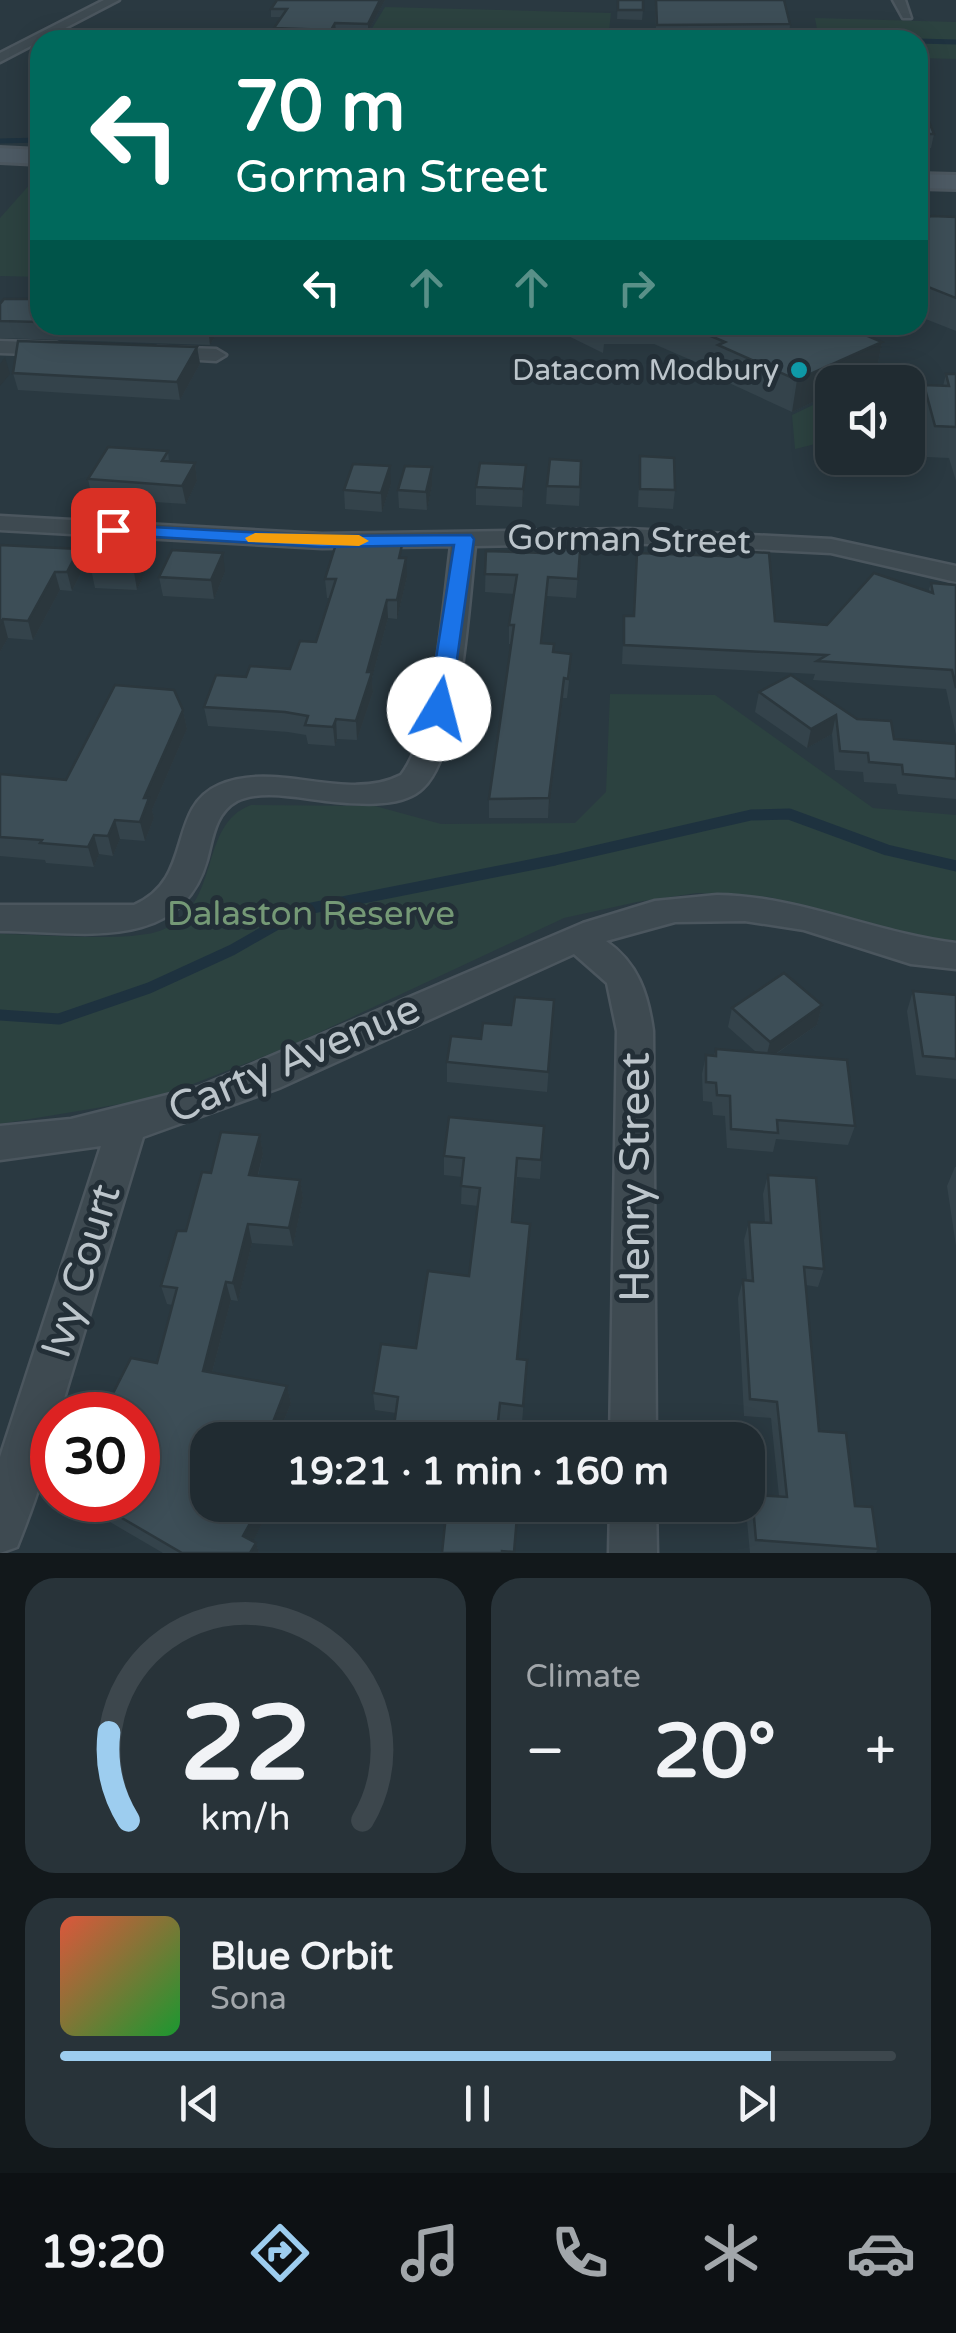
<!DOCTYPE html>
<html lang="en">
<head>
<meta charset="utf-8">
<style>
  body { margin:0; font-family:"Varela Round",sans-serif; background:#283339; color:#f1f3f6; height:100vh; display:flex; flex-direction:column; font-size:38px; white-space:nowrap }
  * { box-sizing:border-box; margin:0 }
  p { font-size:32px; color:#a2a7ab }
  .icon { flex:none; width:55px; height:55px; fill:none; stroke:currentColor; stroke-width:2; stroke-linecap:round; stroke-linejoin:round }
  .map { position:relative; height:1553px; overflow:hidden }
  .details { display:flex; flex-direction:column; gap:25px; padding:25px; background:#12181b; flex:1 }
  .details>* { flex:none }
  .hud { position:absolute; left:30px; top:30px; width:898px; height:305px; border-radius:30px; box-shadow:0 5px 25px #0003,0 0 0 2px #3d474d; background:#00695c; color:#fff; overflow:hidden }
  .fabs { position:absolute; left:815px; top:365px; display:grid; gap:20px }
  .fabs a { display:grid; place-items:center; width:110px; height:110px; border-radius:20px; background:#202b31; box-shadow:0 5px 25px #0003,0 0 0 2px #3d474d; font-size:50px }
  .speed { position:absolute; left:30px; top:1392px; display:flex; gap:20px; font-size:50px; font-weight:700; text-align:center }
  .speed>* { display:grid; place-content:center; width:130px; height:130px; border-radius:50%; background:#202b31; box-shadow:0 5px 25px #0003,0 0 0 2px #3d474d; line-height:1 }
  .speed .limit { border:15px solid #d22; background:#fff; color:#111 }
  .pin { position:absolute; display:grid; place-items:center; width:85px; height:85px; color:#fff; margin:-42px; border-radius:20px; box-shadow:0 5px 15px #0006 }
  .me { position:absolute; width:110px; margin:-55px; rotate:8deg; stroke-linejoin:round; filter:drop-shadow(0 0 8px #0008) }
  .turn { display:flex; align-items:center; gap:35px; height:210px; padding:0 40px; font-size:45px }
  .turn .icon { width:130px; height:130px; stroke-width:2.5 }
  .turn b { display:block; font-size:70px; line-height:85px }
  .lanes { display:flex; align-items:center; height:95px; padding:0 40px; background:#0003; justify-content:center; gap:50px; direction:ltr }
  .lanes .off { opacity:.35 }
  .big { font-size:75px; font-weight:700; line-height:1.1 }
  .details .widget { flex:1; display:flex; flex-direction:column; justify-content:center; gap:15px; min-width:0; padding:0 35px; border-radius:30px; background:#283339 }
  .details .dial { align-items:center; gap:0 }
  .dial svg { height:260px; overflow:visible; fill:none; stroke:#3d474d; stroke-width:7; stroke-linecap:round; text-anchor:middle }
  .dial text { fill:#f1f3f6; stroke:none }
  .song { display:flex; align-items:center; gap:30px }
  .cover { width:120px; height:120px; border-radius:15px; background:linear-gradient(135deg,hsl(10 70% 55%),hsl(130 70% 35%)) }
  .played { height:10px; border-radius:5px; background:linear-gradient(90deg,#9dcdef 85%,#3d474d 85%) }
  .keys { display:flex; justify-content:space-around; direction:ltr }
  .heat { display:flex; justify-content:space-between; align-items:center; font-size:55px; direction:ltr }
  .details .tiles { flex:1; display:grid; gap:25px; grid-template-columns:1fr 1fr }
  .widget:last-child { grid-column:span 2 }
  .trip { position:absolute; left:190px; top:1422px; width:575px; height:100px; border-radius:30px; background:#202b31; box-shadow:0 5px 25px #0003,0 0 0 2px #3d474d; font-weight:700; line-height:100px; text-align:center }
  .tab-bar { display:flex; height:160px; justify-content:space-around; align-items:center; background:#0d1114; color:#a2a7ab }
  .tab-bar .icon { width:70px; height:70px }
  .tab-bar .on { color:#9dcdef }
  .tab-bar b { font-size:45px; color:#f1f3f6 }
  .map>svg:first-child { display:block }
  .green { fill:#2c4240 }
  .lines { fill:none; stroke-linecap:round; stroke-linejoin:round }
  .stream-far1 { stroke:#1e323f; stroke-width:5 }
  .stream { stroke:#1e323f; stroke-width:11 }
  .street-casing { stroke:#4b565e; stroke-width:5 }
  .secondary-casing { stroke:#4b565e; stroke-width:6 }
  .street { fill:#3e4a51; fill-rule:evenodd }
  .secondary { fill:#4d5a64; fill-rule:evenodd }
  .wall { fill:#34434b }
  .shaded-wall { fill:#2b373d }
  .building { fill:#3d4e57; stroke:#2b373d; stroke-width:2.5 }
  .route { fill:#1a73e8; stroke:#114b97; stroke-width:2.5 }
  .slow { fill:#f59e0b }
  .culture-dot { fill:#0f9aa8; stroke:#232f37; stroke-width:4 }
  .labels { text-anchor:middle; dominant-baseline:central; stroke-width:10; stroke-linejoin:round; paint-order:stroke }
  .far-poi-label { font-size:30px; fill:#bcc5cb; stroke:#232f37; text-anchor:end }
  .street-label { font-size:35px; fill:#bcc5cb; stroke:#232f37 }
  .park-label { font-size:35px; fill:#759976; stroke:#232f37 }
  .near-street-label { font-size:42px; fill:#bcc5cb; stroke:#232f37 }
</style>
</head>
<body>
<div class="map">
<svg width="956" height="1553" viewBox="0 0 956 1553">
  <rect width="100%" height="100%" fill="#2a3941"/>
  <g class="green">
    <path d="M385,7L611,13L608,40H365Z"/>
    <path d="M815,18L956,22V59L918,58V40H738V33L818,35Z"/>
    <path d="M40,173V277L0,276V218Z"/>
    <path d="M832,396V440L795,449L792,415Z"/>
    <path d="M610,694L715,695L873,808L956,815V941L921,938L769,897L697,893L637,902L564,918L288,1047L157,1098L0,1124V934C37,934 131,943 162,930C223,905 197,825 251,805L375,806L441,824L575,823L606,792Z"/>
  </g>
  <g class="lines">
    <g class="stream-far1">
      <path d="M918,41L956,42"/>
      <path d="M0,141L40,140"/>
    </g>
    <path class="stream" d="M0,1015L59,1019L149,988L232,950L302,910L555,860L751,815L789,814L887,850L956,866"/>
    <g class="street-casing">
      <g id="street">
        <path d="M104,0H119L0,62V53Z"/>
        <path d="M893,0H905L911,18H903Z"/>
        <path d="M0,341L57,343L67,349L57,355L0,353Z"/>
        <path d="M158,347L216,349L226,355L216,361L151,357V349Z"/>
        <path d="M0,516L322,534L628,529L831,539L956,566V582L831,553L628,543L475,546C469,600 461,753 423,788C403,808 361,804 335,802C307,800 263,788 237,801C215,813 213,838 207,860C180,955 78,931 0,931V905H134C195,879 166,808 219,785C277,760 346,803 401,775C436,729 443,605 451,546L322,548L0,530Z"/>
        <path d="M717,895C800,896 874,933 956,943V969L911,964L804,930L745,921L675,922L606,941C638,963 648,994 653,1031L656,1440H610L617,1031L607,983L574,954L279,1088L143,1137L59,1415H52C52,1458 33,1507 17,1547L0,1553V1457L101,1146L0,1160V1126L71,1119L199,1087L583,923L655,901Z"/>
        <path d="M610,1505H656L657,1553H609Z"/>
      </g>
    </g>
    <g class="secondary-casing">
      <g id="secondary">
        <path d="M0,148L40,150V164L0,162Z"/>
        <path d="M918,174L956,175V189L918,188Z"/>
      </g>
    </g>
    <use href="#street" class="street"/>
    <use href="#secondary" class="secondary"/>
  </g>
  <g class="wall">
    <path d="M385,0L368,32L336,31L332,38L274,37V28L282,17H271V9Z"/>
    <path d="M618,0L643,10L642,20L617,19Z"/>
    <path d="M655,0H784L790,24L789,34H656Z"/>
    <path d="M918,95L934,134L931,148H918Z"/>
    <path d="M956,217V331L918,316V219Z"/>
    <path d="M40,299V325H222L210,345L0,338V304Z"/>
    <path d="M555,325H842L882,342L876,374L856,382H832V393L792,412L714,376V370L654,344H604L603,353L554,329Z"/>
    <path d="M197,347L200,364L180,400L18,390L13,373Z"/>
    <path d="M946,374H956V481L949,458L927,457L916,415L924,385L943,386Z"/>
    <path d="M168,451L169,461L195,463L197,481L186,504L92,498L88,479Z"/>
    <path d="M640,456L675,490L673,509L638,507Z"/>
    <path d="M581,461L579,506L546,504L547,486Z"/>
    <path d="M525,483L522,507L476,505V487Z"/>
    <path d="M391,484L382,512L345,509L344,490Z"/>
    <path d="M432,486L427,510L399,508L398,490Z"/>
    <path d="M0,545L79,549L84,567L72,591L60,590L33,640L8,638L0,652Z"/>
    <path d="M572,550L580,551L576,598L547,596L542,643L553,653L570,673L567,698H563L548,818H489V799L512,644H509V625L514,594L485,592L486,551L542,553Z"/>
    <path d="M721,550L775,621L827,625L928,592L931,583L956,585V735L946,689L813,680L815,674L622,664L624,616H633L637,553L720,556Z"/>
    <path d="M403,558L407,577L397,619L388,618L372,678L373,692L357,740L337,739L335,746L308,744L306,735L288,732L208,726L204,707L246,677L290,669L316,642L330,598H327L325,579Z"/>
    <path d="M148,567L137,590L95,588L91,569Z"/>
    <path d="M225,572L214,599L163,596L159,577Z"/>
    <path d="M759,692L857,719L894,739L956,744V799L898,794L896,784L864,782L863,772L835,770L832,734L807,748L755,712Z"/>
    <path d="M183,710L187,729L152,810L154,818L145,841L120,839L113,856L99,854L94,867L46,863L45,860L0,856V774L66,780Z"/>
    <path d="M913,991L956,995V1079L916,1075L907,1011Z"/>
    <path d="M554,1000L547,1092L447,1082V1062L481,1039L511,1025Z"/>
    <path d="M822,1005L817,1025L776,1054L855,1126L848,1145L776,1139L773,1152L727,1148L725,1116L713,1115L712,1102L703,1101L702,1074L706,1055H714L716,1049L756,1052L728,1027L732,1008Z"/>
    <path d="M544,1126L540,1179L517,1177L513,1223L530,1224L517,1359L527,1360L522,1423L499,1420L497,1440H392L396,1413L375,1410L373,1393L416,1348L469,1276L478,1206L461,1204L462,1177L444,1175V1156Z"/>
    <path d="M260,1135L263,1154L258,1176L300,1180L303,1198L293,1246L252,1243L238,1301L231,1300L212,1373L287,1386L291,1403L276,1440H208L262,1524L253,1541L256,1543L259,1553H163L98,1515L90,1500H138L157,1363L173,1305L167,1304L161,1286L211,1173Z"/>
    <path d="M955,1167H956V1246L947,1186Z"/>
    <path d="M768,1175L824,1269L818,1287L806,1285L819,1431L855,1506L878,1549L876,1553H750L746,1510L752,1495L779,1496L771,1418L744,1416L738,1298L743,1280H747L744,1240L749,1222L765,1223L763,1194Z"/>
  </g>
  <g class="shaded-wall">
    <path d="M380,0H385L368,32V24Z"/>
    <path d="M335,23L336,31L332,38L331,30Z"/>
    <path d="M210,325H222L210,345L208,328Z"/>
    <path d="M882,342L876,374L856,382H832V393L792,412L797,380Z"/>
    <path d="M197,347L200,364L180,400L177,382Z"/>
    <path d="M5,357L10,374L0,386V364Z"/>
    <path d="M195,463L197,481L186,504L182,486Z"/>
    <path d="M526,465L525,483L522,507L523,489Z"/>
    <path d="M390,466L391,484L382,512L381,493Z"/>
    <path d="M432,467V486L427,510L426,492Z"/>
    <path d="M145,548L148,567L137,590L134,572Z"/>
    <path d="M79,549L84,567L72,591L67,572Z"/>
    <path d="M223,553L225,572L214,599L211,580Z"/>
    <path d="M406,558L407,577L397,619V600Z"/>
    <path d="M55,572L60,590L33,640L28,621Z"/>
    <path d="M387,600L388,618L372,678L373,692L357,740L356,721L367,672Z"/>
    <path d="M3,619L8,638L0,652V624Z"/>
    <path d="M564,678L563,698L548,818L549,798Z"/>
    <path d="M183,710L187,729L152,810L154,818L145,841L140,822L144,798Z"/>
    <path d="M836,715L832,734L807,748L811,729Z"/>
    <path d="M336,719L337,739L335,746L333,727Z"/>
    <path d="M115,820L120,839L113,856L108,836Z"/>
    <path d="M94,835L99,854L94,867L88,847Z"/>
    <path d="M822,1005L817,1025L765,1061L770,1042Z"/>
    <path d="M260,1135L263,1154L253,1194L249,1175Z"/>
    <path d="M300,1180L303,1198L293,1246L289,1228Z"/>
    <path d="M248,1224L252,1243L238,1301L233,1283Z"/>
    <path d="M226,1282L231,1300L208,1388L203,1371Z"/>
    <path d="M287,1386L291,1403L276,1440H266Z"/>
    <path d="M258,1509L262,1524L248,1551L243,1536Z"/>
    <path d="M256,1543L259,1553H250Z"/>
  </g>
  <g class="building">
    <path d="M277,0H380L368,24L335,23L331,30L274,28L287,9H271Z"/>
    <rect x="618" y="0" width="25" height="10"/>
    <path d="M656,0H784L790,24L657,25Z"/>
    <path d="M851,33L854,40H839L838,37Z"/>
    <path d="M918,95L934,134H918Z"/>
    <path d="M932,216L956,217V298L918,283V219Z"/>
    <path d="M4,299H40V322L0,321V304Z"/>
    <path d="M117,325H210L208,328Z"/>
    <path d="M685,325H842L882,342L797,380L718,345L725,342Z"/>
    <path d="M18,341L197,347L177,382L13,373Z"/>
    <path d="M946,374H956V427L935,426L924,385L949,386Z"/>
    <path d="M108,447L168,451L162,461L195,463L182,486L88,479Z"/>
    <path d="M640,456L674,458L675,490L640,489Z"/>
    <path d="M550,459L581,461L580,487L547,486Z"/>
    <path d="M480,463L526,465L523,489L476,487Z"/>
    <path d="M353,464L390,466L381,493L344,490Z"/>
    <path d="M405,466L432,467L426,492L398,490Z"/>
    <path d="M544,538L572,539V550L580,551L578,579L548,577L541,643L554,644L553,652L571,654L568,679L564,678L549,798L489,799L514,625H509L517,575L485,574L486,551L542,553Z"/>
    <path d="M336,544L402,545L399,558H406L397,600H387L367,672H372L356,721L336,719L333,727L305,725L308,716L285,712L204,707L216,675L246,677L250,666L290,669L300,641L316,642L336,579H325Z"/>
    <path d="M0,545L79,549L67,572H55L28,621L3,619L0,624Z"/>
    <path d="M102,546L145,548L134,572L91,569Z"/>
    <path d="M172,550L223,553L211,580L159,577Z"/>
    <path d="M721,550L769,553L775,621L827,625L874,573L933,593L931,583L956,585V688L952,670L817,661L827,655L624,645V616H634L637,553L722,556Z"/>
    <path d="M791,675L857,719L891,721L894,739L956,744V779L903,774L902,765L869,762L868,753L840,751L836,715L811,729L759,692Z"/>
    <path d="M115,685L174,690L183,710L144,798H149L140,822L115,820L108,836L94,835L88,847L40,843L42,840L0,837V774L66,780Z"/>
    <path d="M784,973L822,1005L770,1042L732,1008Z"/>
    <path d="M913,991L956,995V1059L923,1056Z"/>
    <path d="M515,997L554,1000L548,1072L447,1062L451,1036L481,1039L483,1023L511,1025Z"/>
    <path d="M716,1049L847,1060L855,1126L777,1120L778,1133L731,1129L730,1096L717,1095L716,1083L706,1082V1055L716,1056Z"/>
    <path d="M449,1117L544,1126L541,1160L517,1158L512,1222L530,1224L517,1359L527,1360L523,1406L500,1403L496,1440H392L398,1397L373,1393L381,1344L416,1348L428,1271L469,1276L480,1188L461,1186L464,1158L444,1156Z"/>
    <path d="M221,1132L260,1135L249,1175L300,1180L289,1228L248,1224L233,1283L226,1282L203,1371L287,1386L266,1440H208V1505H251L258,1509L243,1536L256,1543L250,1553H182L91,1500H138V1415H102L131,1358L157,1363L177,1288L161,1286L177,1231H186L202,1172L211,1173Z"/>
    <path d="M768,1175L816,1178L824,1269L804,1267L819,1431L846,1433L855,1506L872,1507L878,1549L756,1540L752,1495L787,1497L777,1402L750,1399L743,1280L753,1281L749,1222L771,1223Z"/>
    <path d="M447,1505H518L514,1552L502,1551V1553H442Z"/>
  </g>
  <path class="route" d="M113,525L322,536L471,535L474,539L450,709L439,716L428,709L454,545L322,547L106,534V527Z"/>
  <path class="slow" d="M255,533L359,535L369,541L359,546L248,542L245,538Z"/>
  <circle class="culture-dot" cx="799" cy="370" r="10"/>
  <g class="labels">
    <g class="far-poi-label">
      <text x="779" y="370">Datacom Modbury</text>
    </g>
    <g class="street-label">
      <text transform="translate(629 540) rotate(1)">Gorman Street</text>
    </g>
    <g class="park-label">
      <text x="311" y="914">Dalaston Reserve</text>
    </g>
    <g class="near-street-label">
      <text transform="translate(294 1059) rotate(-23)">Carty Avenue</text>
      <text transform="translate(635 1177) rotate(-90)">Henry Street</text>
      <text transform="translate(81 1271) rotate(-73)">Ivy Court</text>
    </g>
  </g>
</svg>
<div class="fabs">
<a><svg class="icon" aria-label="sound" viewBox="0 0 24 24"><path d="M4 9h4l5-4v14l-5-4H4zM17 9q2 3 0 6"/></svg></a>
</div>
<div class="speed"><div class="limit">30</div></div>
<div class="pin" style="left:113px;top:530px;background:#d93025"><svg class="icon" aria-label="arrive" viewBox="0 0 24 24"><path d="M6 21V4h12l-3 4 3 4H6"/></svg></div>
<svg class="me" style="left:439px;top:709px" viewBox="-20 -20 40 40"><circle r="19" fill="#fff"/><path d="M0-13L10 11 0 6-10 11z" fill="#1a73e8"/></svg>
<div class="trip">19:21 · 1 min · 160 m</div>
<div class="hud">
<div class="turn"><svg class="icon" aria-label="left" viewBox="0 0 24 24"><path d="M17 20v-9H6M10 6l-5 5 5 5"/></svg><div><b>70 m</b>Gorman Street</div></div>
<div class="lanes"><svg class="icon" aria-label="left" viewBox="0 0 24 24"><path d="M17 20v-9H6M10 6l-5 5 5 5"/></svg><svg class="icon off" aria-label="ahead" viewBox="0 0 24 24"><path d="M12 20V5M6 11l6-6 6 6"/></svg><svg class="icon off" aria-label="ahead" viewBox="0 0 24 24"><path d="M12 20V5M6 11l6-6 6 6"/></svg><svg class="icon off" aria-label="right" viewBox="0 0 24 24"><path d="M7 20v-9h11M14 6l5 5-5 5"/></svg></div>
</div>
</div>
<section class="details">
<div class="tiles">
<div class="widget dial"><svg viewBox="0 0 100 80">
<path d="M14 69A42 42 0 1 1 86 69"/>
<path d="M14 69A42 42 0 0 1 8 42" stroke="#9dcdef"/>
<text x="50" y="56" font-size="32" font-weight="700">22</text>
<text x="50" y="72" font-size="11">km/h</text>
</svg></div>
<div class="widget"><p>Climate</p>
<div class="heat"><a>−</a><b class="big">20°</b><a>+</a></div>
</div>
<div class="widget">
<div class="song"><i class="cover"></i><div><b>Blue Orbit</b><p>Sona</p></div></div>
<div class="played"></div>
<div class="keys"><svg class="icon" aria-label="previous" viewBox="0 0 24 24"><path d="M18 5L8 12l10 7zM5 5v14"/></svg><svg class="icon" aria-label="pause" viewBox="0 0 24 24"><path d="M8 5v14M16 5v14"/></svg><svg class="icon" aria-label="next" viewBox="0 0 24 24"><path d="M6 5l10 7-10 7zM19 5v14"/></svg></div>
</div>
</div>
</section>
<nav class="tab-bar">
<b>19:20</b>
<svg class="icon on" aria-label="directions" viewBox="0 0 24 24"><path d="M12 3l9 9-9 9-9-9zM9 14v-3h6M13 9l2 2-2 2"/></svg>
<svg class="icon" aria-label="music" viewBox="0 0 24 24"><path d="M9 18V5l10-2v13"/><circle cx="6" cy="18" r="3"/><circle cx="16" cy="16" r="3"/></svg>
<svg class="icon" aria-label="phone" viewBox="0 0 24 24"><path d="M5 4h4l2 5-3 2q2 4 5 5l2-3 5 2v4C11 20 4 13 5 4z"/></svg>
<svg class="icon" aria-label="climate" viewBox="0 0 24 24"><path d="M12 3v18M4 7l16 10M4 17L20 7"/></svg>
<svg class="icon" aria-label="car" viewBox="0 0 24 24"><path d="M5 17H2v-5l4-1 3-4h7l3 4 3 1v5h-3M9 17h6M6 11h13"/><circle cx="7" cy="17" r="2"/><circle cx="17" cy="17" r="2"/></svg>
</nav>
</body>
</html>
